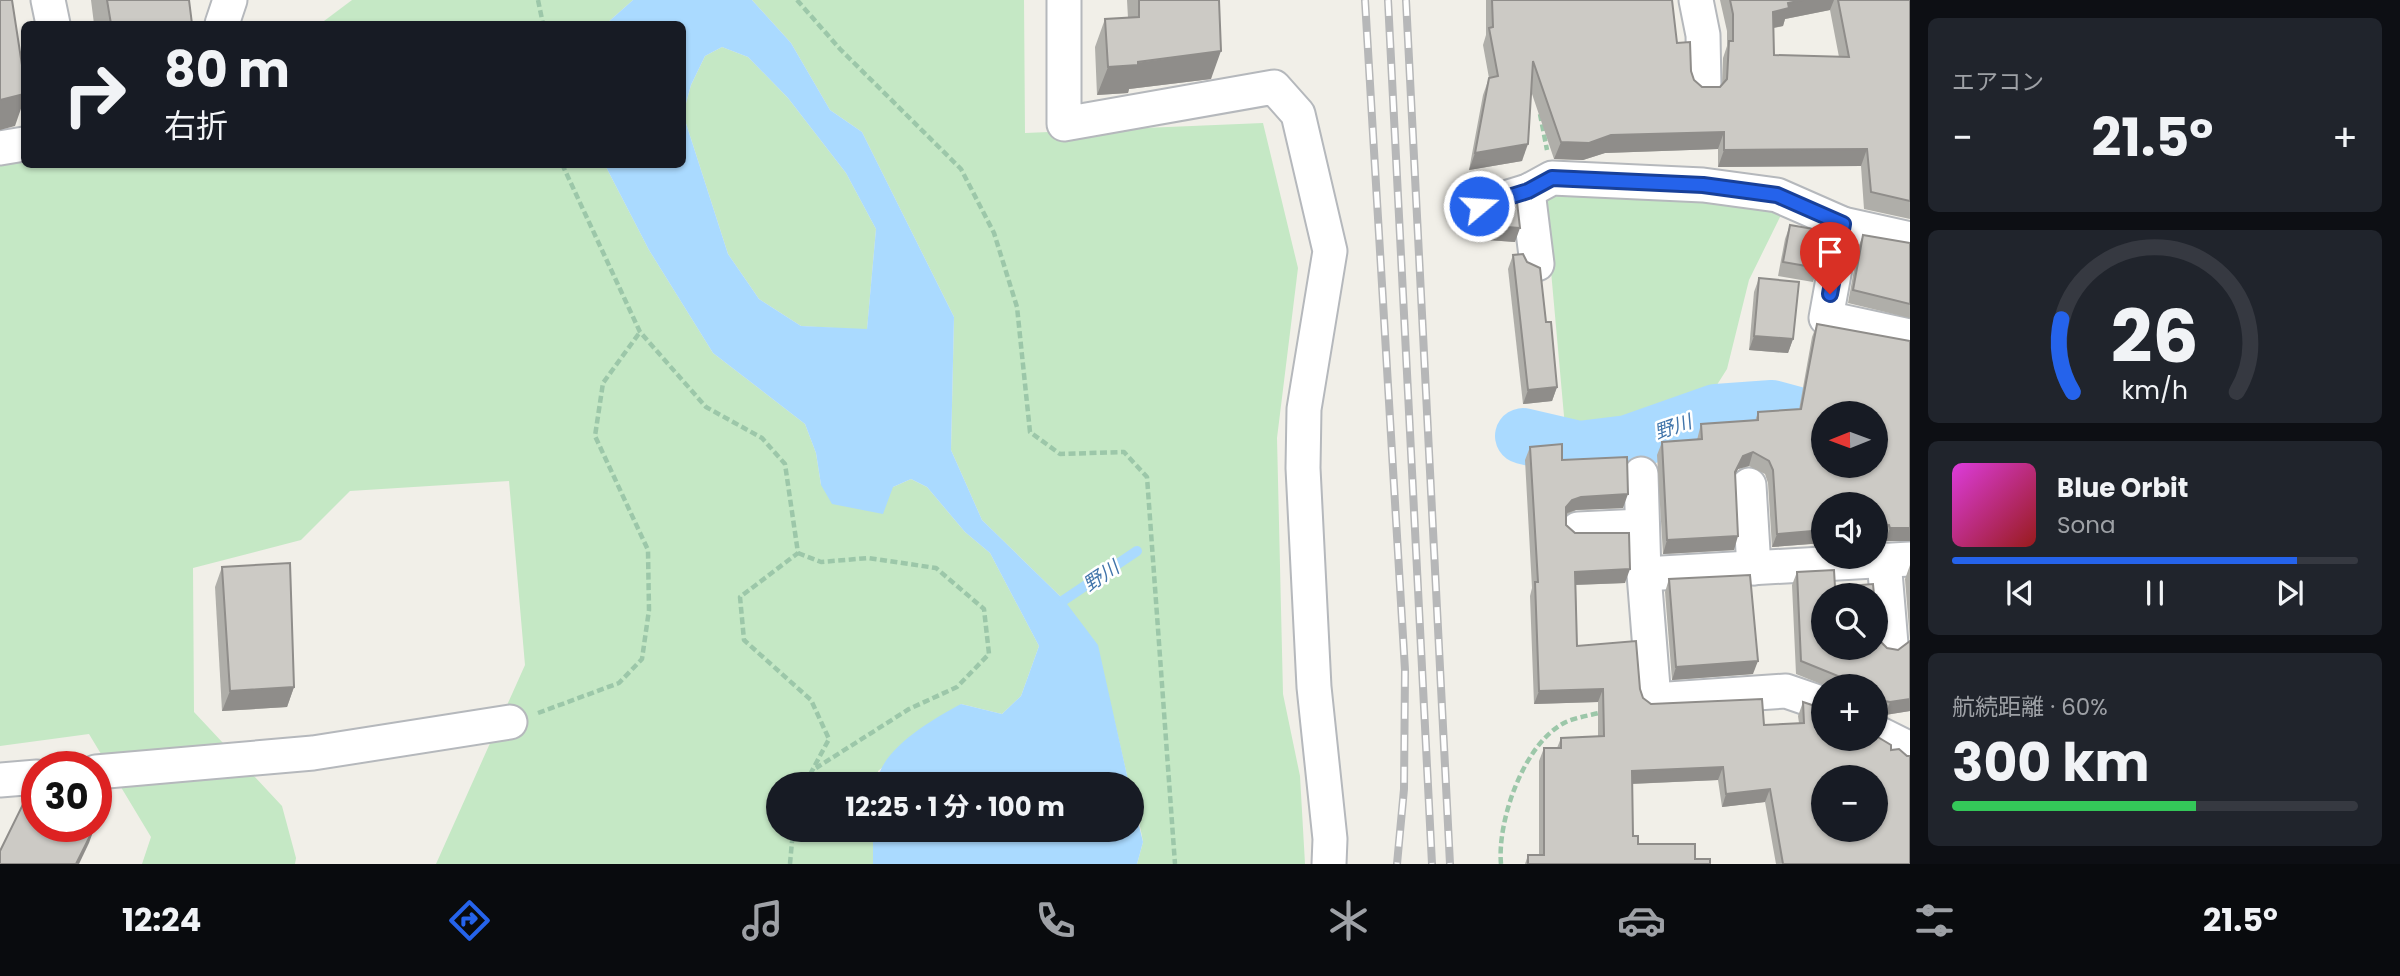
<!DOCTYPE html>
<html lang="ja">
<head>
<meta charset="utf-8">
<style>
  body { margin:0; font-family:Poppins,"Noto Sans JP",sans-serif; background:#20242c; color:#f1f3f6; height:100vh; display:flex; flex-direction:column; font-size:26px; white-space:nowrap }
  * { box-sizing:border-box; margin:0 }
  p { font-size:23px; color:#9ea1a6 }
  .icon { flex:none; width:38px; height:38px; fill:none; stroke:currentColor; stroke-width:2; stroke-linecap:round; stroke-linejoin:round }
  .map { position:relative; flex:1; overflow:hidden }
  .details { display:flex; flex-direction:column; gap:18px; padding:18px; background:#0d0f14; width:490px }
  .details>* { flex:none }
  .banner { position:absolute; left:21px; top:21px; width:665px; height:147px; border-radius:10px; box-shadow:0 2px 5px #0004; background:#171b24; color:#f1f3f6; overflow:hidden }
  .needle { width:46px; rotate:269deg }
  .controls { position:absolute; left:1811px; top:401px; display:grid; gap:14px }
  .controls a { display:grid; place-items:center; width:77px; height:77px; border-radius:50%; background:#171b24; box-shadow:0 2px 5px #0004; font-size:35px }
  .speed { position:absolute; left:21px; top:751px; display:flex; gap:14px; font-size:35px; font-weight:700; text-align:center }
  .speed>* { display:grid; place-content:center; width:91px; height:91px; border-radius:50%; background:#171b24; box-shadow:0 2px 5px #0004; line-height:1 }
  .speed .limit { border:10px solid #d22; background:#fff; color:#111 }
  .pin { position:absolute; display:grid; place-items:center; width:60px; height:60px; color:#fff; margin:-72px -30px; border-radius:50% 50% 50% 0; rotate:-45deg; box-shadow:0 0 7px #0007 }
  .pin .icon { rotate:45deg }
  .me { position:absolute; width:77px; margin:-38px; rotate:72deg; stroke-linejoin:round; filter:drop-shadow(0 0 5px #0008) }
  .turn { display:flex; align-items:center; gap:24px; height:147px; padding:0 28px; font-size:32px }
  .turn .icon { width:91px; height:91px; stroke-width:2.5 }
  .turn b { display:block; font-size:49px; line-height:60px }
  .big { font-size:52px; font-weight:700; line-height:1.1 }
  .details .tile { flex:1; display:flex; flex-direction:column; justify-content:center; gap:10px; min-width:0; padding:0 24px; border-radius:10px; background:#20242c }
  .details .dial { align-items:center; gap:0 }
  .dial svg { height:182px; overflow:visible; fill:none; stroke:#363941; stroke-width:7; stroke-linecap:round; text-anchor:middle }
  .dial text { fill:#f1f3f6; stroke:none }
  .song { display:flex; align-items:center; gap:21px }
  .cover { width:84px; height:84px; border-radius:10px; background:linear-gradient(135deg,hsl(300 70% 55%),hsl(0 70% 35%)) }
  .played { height:7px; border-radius:4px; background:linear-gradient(90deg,#2563eb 85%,#363941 85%) }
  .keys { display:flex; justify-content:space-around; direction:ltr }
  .heat { display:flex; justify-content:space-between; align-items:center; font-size:38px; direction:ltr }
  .charge { height:10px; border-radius:5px; background:linear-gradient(90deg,#34c759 60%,#363941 0) }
  .trip { position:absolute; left:766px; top:772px; width:378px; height:70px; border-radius:35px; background:#171b24; box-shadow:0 2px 5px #0004; font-weight:700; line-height:70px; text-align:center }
  .menu { display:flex; height:112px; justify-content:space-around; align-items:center; background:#090b0e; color:#9ea1a6 }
  .menu .icon { width:49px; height:49px }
  .menu .on { color:#2563eb }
  .menu b { font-size:32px; color:#f1f3f6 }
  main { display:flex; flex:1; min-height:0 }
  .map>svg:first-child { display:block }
  .green { fill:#c5e8c5 }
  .water { fill:#aadaff; fill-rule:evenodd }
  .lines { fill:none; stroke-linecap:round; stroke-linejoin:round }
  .stream { stroke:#aadaff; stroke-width:10 }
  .river { stroke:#aadaff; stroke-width:56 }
  .minor-casing { stroke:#b5b8bc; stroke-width:37 }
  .path { stroke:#9cc7a9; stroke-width:4.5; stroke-dasharray:7 3.5; stroke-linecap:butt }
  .minor { stroke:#fff; stroke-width:33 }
  .rail-casing { stroke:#b6b7b8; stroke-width:8 }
  .rail { stroke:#fff; stroke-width:5; stroke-dasharray:16; stroke-linecap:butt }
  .wall { fill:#afaea9; fill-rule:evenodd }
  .shaded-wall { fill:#8f8d8a }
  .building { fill:#cccac5; stroke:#8f8d8a; stroke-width:2; fill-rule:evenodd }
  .route-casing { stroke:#184099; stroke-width:18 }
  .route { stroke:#2563eb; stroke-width:12 }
  .labels { text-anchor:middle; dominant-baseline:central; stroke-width:5; stroke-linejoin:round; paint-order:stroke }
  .water-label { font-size:19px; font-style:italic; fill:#4174aa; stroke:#fff }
</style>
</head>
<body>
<main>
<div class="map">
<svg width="1910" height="864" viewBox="0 0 1910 864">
  <rect width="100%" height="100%" fill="#f1efe8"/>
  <g class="green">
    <path d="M352,0H633L606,24H320Z"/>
    <path d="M752,0H1024L1025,133L1263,123L1298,268L1277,438L1283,694L1300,776L1305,864H1137L1143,842L1132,784H1129L1114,719L1064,600L982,520L951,450L954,317L862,132L830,110L791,43Z"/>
    <path d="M722,47L748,57L788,98L846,173L876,229L867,330L801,326L759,299L728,254L683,114L691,85L705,56Z"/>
    <path d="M24,162L605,165L649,250L713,353L805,424L816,453L821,485L893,487L911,479L927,487L965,532L990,553L1039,646L1021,696L1002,714L961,704L878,771L877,784H779V830H873V864H436L525,665L509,481L350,491L301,540L193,568L194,712L282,806L296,858L295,864H142L151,837L89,734L0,746V166Z"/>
    <path d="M1556,186L1704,195L1782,213L1749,280L1727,369L1708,399L1598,438L1565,427L1545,204Z"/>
  </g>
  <g class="water">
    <path d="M633,0H752L791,43L830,110L862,132L954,317L951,450L982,520L1064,600L1098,645L1129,784H877C879,750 933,719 961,704L1002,714L1021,696L1039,646L990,553L965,532L927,487L911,479L893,487L883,514L832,504L821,485L816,453L805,424L713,353L649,250L605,165L682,164V24H606ZM722,47L748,57L788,98L846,173L876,229L867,329L801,326L759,299L728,254L683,114L691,85L705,56Z"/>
    <path d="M1132,796L1143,842L1137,864H873V830H1132Z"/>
  </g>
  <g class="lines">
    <path class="stream" d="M1064,600L1137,551"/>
    <path class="river" d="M1523,436L1579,449L1628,443L1716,412L1772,408L1824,422"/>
    <g class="minor-casing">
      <g id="minor">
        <path d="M48,0L53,24"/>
        <path d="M1064,0V124L1274,87L1298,114L1330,251L1304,409L1303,468L1314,687L1330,839L1329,864"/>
        <path d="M1696,0L1703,35L1704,87"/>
        <path d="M222,24L230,0"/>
        <path d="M0,148L24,144"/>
        <path d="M1528,191L1537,264"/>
        <path d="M1479,206L1528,191L1552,178L1703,185L1777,195L1843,224L1910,239"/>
        <path d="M1843,224L1826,318L1910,336"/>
        <path d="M1641,474L1644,574L1654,700L1786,691L1824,704"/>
        <path d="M1749,485L1754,568"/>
        <path d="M1578,529L1642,526"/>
        <path d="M1884,560L1891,644"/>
        <path d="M1644,574L1910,559"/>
        <path d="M1876,732L1910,749"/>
        <path d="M96,772L313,753L510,722"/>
        <path d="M0,780L37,777"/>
      </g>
    </g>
    <g class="path">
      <path d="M538,0L543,24"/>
      <path d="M797,0L840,49L961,169L994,233L1017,307L1030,432L1060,454L1124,452L1147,477L1175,864"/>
      <path d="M1540,114L1547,150"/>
      <path d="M562,164L640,332L706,407L762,438L785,464L798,553L740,597L744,640L811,700L829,739L805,784"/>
      <path d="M798,553L821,562L868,558L936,568L984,609L989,654L957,687L909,709L816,768"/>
      <path d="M538,713L619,683L642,659L649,610L648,550L595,436L603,383L640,332"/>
      <path d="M790,864L793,830"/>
      <path d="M1501,864C1497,821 1524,742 1566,722C1577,717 1592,715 1603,712"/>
    </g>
    <use href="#minor" class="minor"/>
    <g class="rail-casing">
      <g id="rail">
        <path d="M1365,0L1405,670L1404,789L1397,864"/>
        <path d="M1388,0L1432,864"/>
        <path d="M1406,0L1450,864"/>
      </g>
    </g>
    <use href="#rail" class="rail"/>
  </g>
  <g class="wall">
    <path d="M91,0H189L192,24H94Z"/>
    <path d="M1127,0H1219L1211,79L1129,89L1128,93L1097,95L1095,47L1105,19L1128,18Z"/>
    <path d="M1486,0H1672L1677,43L1691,71L1694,80L1702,87H1720L1722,85L1723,58L1727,46V31L1720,0H1910V219L1864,209L1861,166L1718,167V149L1605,153L1583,160L1554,159L1531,91L1522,161L1469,170L1483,95L1489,78L1483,45L1486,35ZM1830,10L1839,57L1774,55V28L1783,26L1785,19Z"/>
    <path d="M1480,211L1515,242L1474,239L1475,225Z"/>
    <path d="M1790,225L1818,268L1813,282L1778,276L1785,239Z"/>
    <path d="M1863,235L1910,243V318L1848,303L1858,248Z"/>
    <path d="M1513,255L1546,322L1557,387L1552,401L1523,404L1508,269Z"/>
    <path d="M1759,278L1793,339L1788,353L1749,350L1754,292Z"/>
    <path d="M1817,324L1910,341V541H1885L1884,539L1824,504V543L1772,547L1768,483L1765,474L1749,466L1738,469L1735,475L1734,550L1663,554L1657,455L1662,442L1697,440L1701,424L1755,421L1758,412L1799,410L1812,337Z"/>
    <path d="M1530,447L1562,460L1623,508L1576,510L1566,515V525L1625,583L1576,585L1577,646L1640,689L1643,698L1651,704L1764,725L1799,723L1798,716L1803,702L1891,750L1910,864H1776L1765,802L1722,807L1718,780L1632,784L1633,836L1638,844L1710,864H1525L1528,855H1539V761L1544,748H1557L1561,738L1598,736V702L1534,704L1530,596L1532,588L1525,460Z"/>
    <path d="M1910,565V641L1905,579Z"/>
    <path d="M222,567L294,687L287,707L222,711L215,587Z"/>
    <path d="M1797,572L1835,587L1880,641L1887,648L1898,650L1910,641V711L1885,715L1876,713V686H1826L1796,674L1792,585Z"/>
    <path d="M1669,579L1753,674L1672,680L1665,592Z"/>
  </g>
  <g class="shaded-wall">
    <path d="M1803,0H1834L1830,10L1785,19L1783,26L1767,29L1773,12L1788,3Z"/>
    <path d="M1221,51L1211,79L1129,89L1128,93L1097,95L1108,67Z"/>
    <path d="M24,94V100L15,126L0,130V100Z"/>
    <path d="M1724,132L1718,149L1605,153L1583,160L1554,159L1561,142L1611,135Z"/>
    <path d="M1528,144L1522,161L1469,170L1475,153Z"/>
    <path d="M1867,149L1861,166L1718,167L1724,150Z"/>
    <path d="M1479,225L1520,228L1515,242L1474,239Z"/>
    <path d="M1754,336L1793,339L1788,353L1749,350Z"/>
    <path d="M1557,387L1552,401L1523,404L1528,390Z"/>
    <path d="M1753,452L1749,466L1738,469L1730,485L1735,472L1743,456Z"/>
    <path d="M1628,494L1623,508L1576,510L1567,513L1561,521L1566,507L1572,500L1581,497Z"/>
    <path d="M1889,525L1884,539H1876V526Z"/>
    <path d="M1890,528H1910V541H1885Z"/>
    <path d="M1824,530V543L1772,547L1777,534Z"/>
    <path d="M1738,536L1734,550L1663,554L1667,540Z"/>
    <path d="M1630,569L1625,583L1571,585L1575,572Z"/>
    <path d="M1758,661L1753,674L1672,680L1676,667Z"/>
    <path d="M294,687L287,707L222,711L230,691Z"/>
    <path d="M1603,689L1598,702L1534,704L1539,691Z"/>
    <path d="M1910,699V711L1885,715L1890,702Z"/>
    <path d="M1723,767L1718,780L1627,784L1632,771Z"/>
    <path d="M1770,789L1765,802L1722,807L1726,794Z"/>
    <path d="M95,826L89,843L79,864H76Z"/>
  </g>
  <g class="building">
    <path d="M0,0H12L24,78V94L0,100Z"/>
    <path d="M107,0H189L192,24H111Z"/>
    <path d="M1139,0H1219L1221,51L1138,62V65L1108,67L1105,19L1139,17Z"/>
    <path d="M1492,0H1672L1677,43L1690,42L1691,71L1694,80L1702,87H1720L1727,79L1729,41H1733V14L1730,0H1803L1788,3L1789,8L1773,12L1774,55L1849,57L1838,0H1910V201L1871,192L1867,149L1724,150V132L1611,135L1589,143L1561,142L1533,61L1528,144L1475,153L1489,78L1498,76L1489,28L1493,27Z"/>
    <path d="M1517,202L1520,228L1479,225L1480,211Z"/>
    <path d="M1790,225L1825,231L1818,268L1783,262Z"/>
    <path d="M1863,235L1910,243V304L1853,290Z"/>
    <path d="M1523,254L1527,262L1540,268L1546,322H1551L1557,387L1528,390L1513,255Z"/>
    <path d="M1759,278L1799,282L1793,339L1754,336Z"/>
    <path d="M1817,324L1910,341V528H1890L1889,525L1876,526V504H1824V530L1777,534L1773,470L1769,461L1753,452L1743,456L1735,472L1738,536L1667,540L1662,442L1702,439L1701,424L1758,420V412L1801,409ZM1824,413H1876V466H1824Z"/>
    <path d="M1562,444V460L1627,457L1628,494L1581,497L1572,500L1566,507V525L1575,533H1629L1630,569L1575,572L1577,646L1636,641L1640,689L1643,698L1651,704L1762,699L1764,725L1804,723L1803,702L1824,709V738H1876V736L1891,745V750L1899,749L1907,756H1910V864H1783L1770,789L1726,794L1723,767L1632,771L1633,836H1638V844H1695V859H1710V864H1528V855H1544V748H1561V738L1604,736L1603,689L1539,691L1535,582H1538L1530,447ZM1824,777H1876V830H1824Z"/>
    <path d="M290,563L294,687L230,691L222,567Z"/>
    <path d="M1834,570L1835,587L1873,584L1874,595H1824V648H1876V611L1880,641L1887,648L1898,650L1910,641V699L1890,702L1879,700L1876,701V686H1847L1843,678L1801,661L1797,572Z"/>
    <path d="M1750,575L1758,661L1676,667L1669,579Z"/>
    <path d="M30,790L37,793V826H95L76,864H0V851Z"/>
  </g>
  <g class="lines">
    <g class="route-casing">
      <path id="route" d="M1479,206L1528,191L1552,178L1703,185L1777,195L1843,224L1830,294"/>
    </g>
    <use href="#route" class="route"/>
  </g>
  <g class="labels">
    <g class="water-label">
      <text transform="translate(1673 427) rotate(-19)">野川</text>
      <text transform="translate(1101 576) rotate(-34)">野川</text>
    </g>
  </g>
</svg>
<div class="controls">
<a><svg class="needle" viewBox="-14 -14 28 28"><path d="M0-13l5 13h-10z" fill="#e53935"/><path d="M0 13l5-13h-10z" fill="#9ea1a6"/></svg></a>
<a><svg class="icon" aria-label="sound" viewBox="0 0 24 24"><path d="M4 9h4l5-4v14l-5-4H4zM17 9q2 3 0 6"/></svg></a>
<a><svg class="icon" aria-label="search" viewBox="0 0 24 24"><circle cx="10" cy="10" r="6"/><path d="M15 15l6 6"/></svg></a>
<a>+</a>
<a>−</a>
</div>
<div class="speed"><div class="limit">30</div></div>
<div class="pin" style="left:1830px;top:294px;background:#d93025"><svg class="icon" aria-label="arrive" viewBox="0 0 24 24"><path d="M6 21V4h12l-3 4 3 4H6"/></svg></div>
<svg class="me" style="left:1479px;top:206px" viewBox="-20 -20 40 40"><circle r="17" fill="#2563eb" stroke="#fff" stroke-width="3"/><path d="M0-11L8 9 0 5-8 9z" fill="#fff"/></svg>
<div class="trip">12:25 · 1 分 · 100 m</div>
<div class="banner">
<div class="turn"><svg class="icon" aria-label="right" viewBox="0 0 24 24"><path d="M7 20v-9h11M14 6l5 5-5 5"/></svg><div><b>80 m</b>右折</div></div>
</div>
</div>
<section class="details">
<div class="tile"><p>エアコン</p>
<div class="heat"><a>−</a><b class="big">21.5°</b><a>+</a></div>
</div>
<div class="tile dial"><svg viewBox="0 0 100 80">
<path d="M14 69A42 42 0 1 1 86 69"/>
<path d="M14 69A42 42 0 0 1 9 37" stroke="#2563eb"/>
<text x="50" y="56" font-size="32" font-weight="700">26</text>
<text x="50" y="72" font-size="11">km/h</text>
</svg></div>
<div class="tile">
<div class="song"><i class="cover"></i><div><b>Blue Orbit</b><p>Sona</p></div></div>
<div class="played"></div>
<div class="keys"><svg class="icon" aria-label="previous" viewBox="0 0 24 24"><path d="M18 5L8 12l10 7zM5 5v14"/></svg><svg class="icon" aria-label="pause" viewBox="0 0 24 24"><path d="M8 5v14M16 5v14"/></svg><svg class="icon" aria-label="next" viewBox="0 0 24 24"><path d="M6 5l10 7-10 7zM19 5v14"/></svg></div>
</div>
<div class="tile"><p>航続距離 · 60%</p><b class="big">300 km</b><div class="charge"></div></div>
</section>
</main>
<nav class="menu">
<b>12:24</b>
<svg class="icon on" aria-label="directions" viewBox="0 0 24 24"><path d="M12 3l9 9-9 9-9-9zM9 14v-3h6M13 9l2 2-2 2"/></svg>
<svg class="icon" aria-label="music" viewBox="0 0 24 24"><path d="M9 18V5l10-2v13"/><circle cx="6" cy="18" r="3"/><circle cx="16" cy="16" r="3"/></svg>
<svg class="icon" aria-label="phone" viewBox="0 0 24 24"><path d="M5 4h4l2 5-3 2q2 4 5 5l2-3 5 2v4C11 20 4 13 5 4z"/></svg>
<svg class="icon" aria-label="climate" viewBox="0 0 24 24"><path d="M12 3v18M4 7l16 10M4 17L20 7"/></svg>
<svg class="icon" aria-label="car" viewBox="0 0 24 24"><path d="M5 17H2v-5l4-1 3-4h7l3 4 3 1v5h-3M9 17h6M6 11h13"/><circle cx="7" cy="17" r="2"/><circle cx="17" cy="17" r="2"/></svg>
<svg class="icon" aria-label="filters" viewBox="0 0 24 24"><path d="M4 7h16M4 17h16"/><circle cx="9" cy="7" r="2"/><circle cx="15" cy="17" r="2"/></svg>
<b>21.5°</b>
</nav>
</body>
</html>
